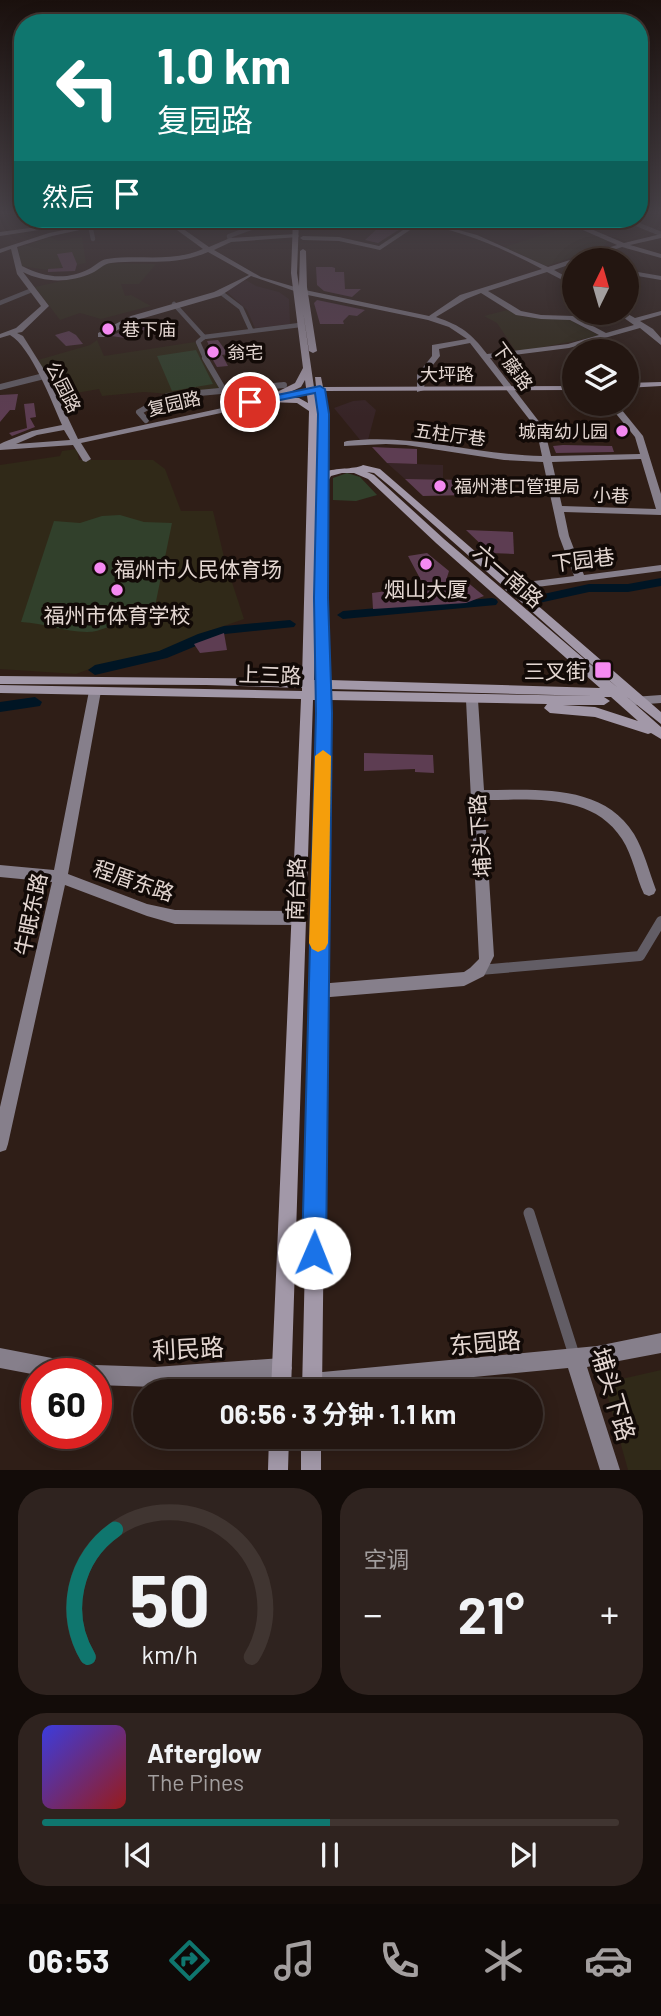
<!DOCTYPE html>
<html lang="zh">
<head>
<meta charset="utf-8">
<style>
  body { margin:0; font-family:Barlow,"Noto Sans SC",sans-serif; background:#2f231f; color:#f1f3f6; height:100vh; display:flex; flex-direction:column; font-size:26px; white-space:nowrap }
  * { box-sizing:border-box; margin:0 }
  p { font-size:23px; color:#a39f9f }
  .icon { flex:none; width:38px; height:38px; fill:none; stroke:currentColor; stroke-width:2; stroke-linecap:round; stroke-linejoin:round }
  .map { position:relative; height:1470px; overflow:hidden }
  .panel { display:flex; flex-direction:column; gap:18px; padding:18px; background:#130c09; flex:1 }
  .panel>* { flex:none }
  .banner { position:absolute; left:14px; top:14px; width:634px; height:214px; border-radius:28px; box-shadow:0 4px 18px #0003,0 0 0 2px #403531; background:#0f766e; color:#fff; overflow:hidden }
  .needle { width:46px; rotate:5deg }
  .buttons { position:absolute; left:562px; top:248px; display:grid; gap:14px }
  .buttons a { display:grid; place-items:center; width:77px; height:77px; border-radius:50%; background:#231611; box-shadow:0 4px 18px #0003,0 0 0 2px #403531; font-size:35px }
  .speed { position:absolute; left:21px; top:1358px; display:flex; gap:14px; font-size:35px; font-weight:700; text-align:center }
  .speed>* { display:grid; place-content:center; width:91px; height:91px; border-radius:50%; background:#231611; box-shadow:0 4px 18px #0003,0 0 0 2px #403531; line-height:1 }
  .speed .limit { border:10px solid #d22; background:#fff; color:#111 }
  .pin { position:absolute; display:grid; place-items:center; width:60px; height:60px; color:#fff; margin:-30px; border:4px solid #fff; border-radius:50%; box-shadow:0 2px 7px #0007 }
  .me { position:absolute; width:77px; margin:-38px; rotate:1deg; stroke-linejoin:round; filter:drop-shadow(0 0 5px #0008) }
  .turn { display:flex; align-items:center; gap:24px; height:147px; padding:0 28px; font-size:32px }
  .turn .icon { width:91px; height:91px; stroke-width:2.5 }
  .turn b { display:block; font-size:49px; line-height:60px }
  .then { display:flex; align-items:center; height:66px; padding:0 28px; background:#0003; gap:14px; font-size:26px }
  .big { font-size:52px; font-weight:700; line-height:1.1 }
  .panel .tile { flex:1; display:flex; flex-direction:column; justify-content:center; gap:10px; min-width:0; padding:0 24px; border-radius:28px; background:#2f231f }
  .panel .dial { align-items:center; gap:0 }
  .dial svg { height:182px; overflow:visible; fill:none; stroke:#403531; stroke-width:7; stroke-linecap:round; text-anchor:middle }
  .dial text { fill:#f1f3f6; stroke:none }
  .song { display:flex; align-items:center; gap:21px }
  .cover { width:84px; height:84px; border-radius:10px; background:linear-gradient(135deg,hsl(240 70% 55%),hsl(0 70% 35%)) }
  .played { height:7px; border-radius:4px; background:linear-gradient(90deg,#0f766e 50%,#403531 50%) }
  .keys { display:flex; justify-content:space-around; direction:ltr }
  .heat { display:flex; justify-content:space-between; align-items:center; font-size:38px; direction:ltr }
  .panel .tiles { flex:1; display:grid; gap:18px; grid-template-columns:1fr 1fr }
  .tile:last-child { grid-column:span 2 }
  .trip { position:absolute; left:133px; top:1379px; width:410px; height:70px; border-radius:35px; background:#231611; box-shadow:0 4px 18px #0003,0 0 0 2px #403531; font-weight:700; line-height:70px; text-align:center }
  .tabs { display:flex; height:112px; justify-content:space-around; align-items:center; background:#0e0907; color:#a39f9f }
  .tabs .icon { width:49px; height:49px }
  .tabs .active { color:#0f766e }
  .tabs b { font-size:32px; color:#f1f3f6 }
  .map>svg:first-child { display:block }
  .commercial { fill:#372426 }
  .education { fill:#302918 }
  .green { fill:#31402b }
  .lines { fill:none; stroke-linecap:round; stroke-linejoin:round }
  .river { fill:#001524; fill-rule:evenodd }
  .building { fill:#5d3d52 }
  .street-far3 { stroke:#625d65; stroke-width:4.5 }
  .street-far2 { stroke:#625d65; stroke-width:6 }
  .street-far1 { stroke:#625d65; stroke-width:10 }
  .street { stroke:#625d65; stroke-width:11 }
  .secondary { fill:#867f8b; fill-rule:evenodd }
  .primary { fill:#a298a8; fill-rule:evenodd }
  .route { fill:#1a73e8; stroke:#114b97; stroke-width:2 }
  .slow { fill:#f59e0b }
  .poi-dot { fill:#f489f1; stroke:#120a07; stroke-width:2.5 }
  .labels { text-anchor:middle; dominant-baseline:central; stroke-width:7; stroke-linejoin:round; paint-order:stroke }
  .far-poi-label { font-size:18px; fill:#e3d6d1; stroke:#120a07; text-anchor:start }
  .far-street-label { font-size:18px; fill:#e3d6d1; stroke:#120a07 }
  .street-label { font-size:21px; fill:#e3d6d1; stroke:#120a07 }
  .poi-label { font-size:21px; fill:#e3d6d1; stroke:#120a07 }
  .near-street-label { font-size:24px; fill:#e3d6d1; stroke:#120a07 }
</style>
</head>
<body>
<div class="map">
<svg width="661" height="1470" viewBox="0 0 661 1470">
  <rect width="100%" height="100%" fill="#2f1e17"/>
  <g class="commercial">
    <path d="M246,280L256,286L279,292L289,299L290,324L255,328L247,310L225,290Z"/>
    <path d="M365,400L376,410L368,440L361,441L334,408L353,401Z"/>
    <path d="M387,463L443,465V479H405Z"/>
  </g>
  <g class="education">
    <path d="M571,226L608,241L603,247L546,266L504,247Z"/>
    <path d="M50,237L59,241L82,237L86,263L48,270L21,266L18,248Z"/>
    <path d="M104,263L156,264L139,284H121L125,296L131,295L151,306L101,319L80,313L60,320L35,287L88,275Z"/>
    <path d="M507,310L524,317L566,318L600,336L523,351L515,350L497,323L484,316Z"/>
    <path d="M97,340L104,356L195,342L219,388L218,390L171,394L144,392L102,396L99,389L59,396L38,360L90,345Z"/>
    <path d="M77,449L79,460H153L165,469L181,511H213L225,561L244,619L201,634L160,653L100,665L76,674L0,669V465L60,456L62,451Z"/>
    <path d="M661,1370V1470H628L604,1383Z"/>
  </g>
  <g class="green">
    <path d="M196,350L213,384L172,391L157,356Z"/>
    <path d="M347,473L360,477L377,495L356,501L333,500V478Z"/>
    <path d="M120,515L144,522L172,523L152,621C143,621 133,621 124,622C111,624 102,632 87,632C64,632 44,623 21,622L54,521L80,523L102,516Z"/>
  </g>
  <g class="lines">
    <g class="river">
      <path d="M661,578V586L628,592H589L539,603L533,599L539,595L589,584H628Z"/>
      <path d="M492,598L496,599L498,602L496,605L343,619L337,615L343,611Z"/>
      <path d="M290,620L296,624L294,627L225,634L167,658L95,675L88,670L95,665L159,651L198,634L224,626Z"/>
      <path d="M35,697L42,702L40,706L0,712V702Z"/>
    </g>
  </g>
  <g class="building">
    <path d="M377,223L400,229L378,243L365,240L376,230L371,228Z"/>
    <path d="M72,252L77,264L75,271L48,272V269L63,268L57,254Z"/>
    <path d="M316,267H332L335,268V272H344L345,289H361L352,297L324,291L317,285Z"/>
    <path d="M317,300L365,310L357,316L349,315L343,321L344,324H320L314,303Z"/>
    <path d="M143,321L151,326L137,334L139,335L133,339L111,336Z"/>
    <path d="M69,331L76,335L83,344L66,346L55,335Z"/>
    <path d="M218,340L228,354L222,355L228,366L217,367L206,348H210L207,341Z"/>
    <path d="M18,394L15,410H10L0,422V395Z"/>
    <path d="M34,403L36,417L30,418L35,427L12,436L9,433L27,428L24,404Z"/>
    <path d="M563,445L612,446L614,452L556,453L553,446Z"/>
    <path d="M372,447L417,449V464L387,463Z"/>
    <path d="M405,479L468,480L469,495L423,496Z"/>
    <path d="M466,530L513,532L514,554L490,553Z"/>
    <path d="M427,553L449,571L445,584L466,581L484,596L466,603L373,609L372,593L424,586L408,556Z"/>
    <path d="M224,633L227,650L200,653L194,644Z"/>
    <path d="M364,753L433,755L434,773L415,772V769L364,771Z"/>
  </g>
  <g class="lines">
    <g class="street-far3">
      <path d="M624,219L661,234"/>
      <path d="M430,222L434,219"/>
      <path d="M90,225L93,239"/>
      <path d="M586,228L613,219"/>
      <path d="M230,240L229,236L256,226"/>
      <path d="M220,292L241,308L251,330"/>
      <path d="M0,303L32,290"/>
      <path d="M174,304L204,337"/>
      <path d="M204,337L300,325"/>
      <path d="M204,337L198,342L206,360"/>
    </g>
    <g class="street-far2">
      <path d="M205,358L233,406"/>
      <path d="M0,387L44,376"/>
      <path d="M146,420L139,412L167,396L284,385"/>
    </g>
    <path class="street-far1" d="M480,970L640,956L661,921"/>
    <path class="street" d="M529,1213L575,1358"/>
    <g class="secondary">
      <path d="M119,219H130L52,236L17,247L22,266C43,277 66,281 89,269C95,266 100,260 107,259C140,254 171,263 203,249L162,219H169L209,247L230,238L296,234L299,236L298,237L231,242L214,250L261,277L305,290L429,316L460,295L542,269C502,248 460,229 415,223L410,230L380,250L339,241L303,240L300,238L303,236L339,237L379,246L406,228L412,219H418L477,235L548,267L617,245L576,227L529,221L526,219L577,223L624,243L661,234V238L630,245L661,254V258L622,247L581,261H574V263L554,270L574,281V286L547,272L488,291L521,311L541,315L574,316L606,333L634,325L617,313H626L635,318L661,311V315L640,321L653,329L661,338V345L640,328L569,348L490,358L544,428L551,456L640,454L635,437L608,404H617L643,436L661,494V515L564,512L569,536L584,575L661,565V571L506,591L505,588L506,585L510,584L574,576L559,536L543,462L504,460L406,445L386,444L344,446V442L347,441C413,433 476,455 542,456L536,428L470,343L439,349L440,356L425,375L424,390L417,392V375L432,356V345L467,339L449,327L428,320L303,294L251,276L220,296L137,320L104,337H98V333L131,316L214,292L249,275L208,252C174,267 145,259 111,263C103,264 99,270 92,273C70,283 44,283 23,272L49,306L22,332L17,333L23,336L48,376L78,439L320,387L324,389L323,391L81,443L91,459L86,462L83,461L73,445L0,450V444L4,442L32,431L62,425C52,402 31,347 10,335L0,338V334L16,328L41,306L17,274L11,249L0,253V249L49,233ZM481,293L516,315L541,319L570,320L599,335L568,344L487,354C471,333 462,326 436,317L466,299ZM64,430L70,440L16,444L37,435ZM641,459L656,509L562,506L552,462Z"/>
      <path d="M37,227L39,228V230L0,236V232Z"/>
      <path d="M626,270L661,276V280L626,274Z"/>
      <path d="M95,687L101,691L68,874L147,904L175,910L298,911L303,913L305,918L303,923L298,925L175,924L147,916L65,885L8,1144L6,1150L0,1152V1107L52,882L0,877V865L54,870L89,691Z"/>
      <path d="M661,695V703L633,705L627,701L633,697Z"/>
      <path d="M472,696L478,700L484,790C535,790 603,783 634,834C644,851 649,871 656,890L654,894L649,896L644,894C636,877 633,856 622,839C592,793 533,800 484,800L494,956L484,976L464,986L318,998L313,996L310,991L313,986L318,984L464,972L470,968L479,959L466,700Z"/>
      <path d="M661,1333V1353L587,1367L620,1470H600L568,1368L329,1391H308L305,1390L302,1383L305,1376L312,1373L597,1346Z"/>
      <path d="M0,1348L83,1364L90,1368L96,1365L155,1367L282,1358L289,1361L292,1368L289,1375L282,1378L155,1387L96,1385V1374L37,1375L0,1368Z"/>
    </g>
    <g class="primary">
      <path d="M293,219H299L297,273L299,286L300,251L303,249L306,251L307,287L317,351L313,353L309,351L303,311L318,415V482L319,414L315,377H321L323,387L574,386V390L324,391L327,414V471C338,468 357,469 363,465L380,469L661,712V724L627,697L661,727V739L651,733L648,734L595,717L550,713L544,708L547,704L330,700L322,1391H302L318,700H313L291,1391H271L301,699L0,693V685L302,691V688L206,685L0,684V676L302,679L309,411L297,403L267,402L263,399L295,383L303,368L291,273ZM305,380L308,403L299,398L279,397L301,387ZM367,472L374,473L391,487L618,688L444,539L374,475ZM342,473H354L368,479L436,543L600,688L329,680L326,598L327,483L331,476ZM316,612L317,680H314ZM329,689L594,696L329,691ZM604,697H611L638,721L595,707L563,705H604L610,701Z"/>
      <path d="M661,382V386L626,388V383Z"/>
      <path d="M269,1437H289L288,1470H268Z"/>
      <rect x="301" y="1437" width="20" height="33"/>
    </g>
  </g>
  <linearGradient id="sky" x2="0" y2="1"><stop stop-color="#1a100d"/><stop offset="0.51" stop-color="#474147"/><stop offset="1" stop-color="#474147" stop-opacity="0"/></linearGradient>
  <rect width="661" height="417" fill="url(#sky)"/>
  <path class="route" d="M320,386L325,389L329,414L328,598L332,713L326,1253L322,1261L314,1264L306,1261L302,1253L316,713L314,598L318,414L315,393L250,406L244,402Z"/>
  <path class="slow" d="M323,750L331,756L328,943L325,949L318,952L312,949L309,943L315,756Z"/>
  <g class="poi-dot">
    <circle cx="108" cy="329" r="7"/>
    <circle cx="213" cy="352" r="7"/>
    <circle cx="622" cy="431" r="7"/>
    <circle cx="440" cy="486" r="7"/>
    <circle cx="426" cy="564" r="7"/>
    <circle cx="100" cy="568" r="7"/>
    <circle cx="117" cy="590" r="7"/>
    <rect x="594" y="661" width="18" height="18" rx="3.5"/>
  </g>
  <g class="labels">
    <g class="far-poi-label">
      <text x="122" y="329">巷下庙</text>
      <text x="227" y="352">翁宅</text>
      <text x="608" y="431" text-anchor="end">城南幼儿园</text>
      <text x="454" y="486">福州港口管理局</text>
    </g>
    <g class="far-street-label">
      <text transform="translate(513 366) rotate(54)">下藤路</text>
      <text x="447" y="374">大坪路</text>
      <text transform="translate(64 387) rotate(63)">公园路</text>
      <text transform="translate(174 403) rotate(-13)">复园路</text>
      <text transform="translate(450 434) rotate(7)">五柱厅巷</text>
      <text transform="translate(611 495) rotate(2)">小巷</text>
    </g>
    <g class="street-label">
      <text transform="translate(583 559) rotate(-7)">下园巷</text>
      <text transform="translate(509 575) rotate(41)">六一南路</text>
      <text transform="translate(270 674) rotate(2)">上三路</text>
      <text transform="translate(479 836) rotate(-94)">埔头下路</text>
      <text transform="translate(134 880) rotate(19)">程厝东路</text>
      <text transform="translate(295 889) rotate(-88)">南台路</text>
      <text transform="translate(30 914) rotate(-78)">牛眠东路</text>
    </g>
    <g class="poi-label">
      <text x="114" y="568" text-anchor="start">福州市人民体育场</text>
      <text x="426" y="588">烟山大厦</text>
      <text x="117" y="614">福州市体育学校</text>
      <text x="587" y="670" text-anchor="end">三叉街</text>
    </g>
    <g class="near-street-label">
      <text transform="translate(485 1342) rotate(-5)">东园路</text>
      <text transform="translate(188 1348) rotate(-3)">利民路</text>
      <text transform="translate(614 1394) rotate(73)">埔头下路</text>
    </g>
  </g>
</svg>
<div class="buttons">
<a><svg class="needle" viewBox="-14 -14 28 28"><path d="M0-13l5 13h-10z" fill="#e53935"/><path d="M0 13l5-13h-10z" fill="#a39f9f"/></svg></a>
<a><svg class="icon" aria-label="layers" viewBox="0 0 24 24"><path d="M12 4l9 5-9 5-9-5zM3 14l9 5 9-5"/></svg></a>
</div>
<div class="speed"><div class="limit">60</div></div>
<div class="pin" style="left:250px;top:402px;background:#d93025"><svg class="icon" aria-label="arrive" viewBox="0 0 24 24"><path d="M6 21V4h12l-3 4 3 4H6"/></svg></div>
<svg class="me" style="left:314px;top:1253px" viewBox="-20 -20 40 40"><circle r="19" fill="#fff"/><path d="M0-13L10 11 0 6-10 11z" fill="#1a73e8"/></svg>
<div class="trip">06:56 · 3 分钟 · 1.1 km</div>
<div class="banner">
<div class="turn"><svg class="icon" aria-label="left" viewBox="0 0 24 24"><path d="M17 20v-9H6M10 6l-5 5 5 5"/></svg><div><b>1.0 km</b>复园路</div></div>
<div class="then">然后<svg class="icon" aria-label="arrive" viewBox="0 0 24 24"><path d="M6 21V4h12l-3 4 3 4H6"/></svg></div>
</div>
</div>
<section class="panel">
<div class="tiles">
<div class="tile dial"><svg viewBox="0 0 100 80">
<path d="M14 69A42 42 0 1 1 86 69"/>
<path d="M14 69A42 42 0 0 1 26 13" stroke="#0f766e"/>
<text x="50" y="56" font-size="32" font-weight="700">50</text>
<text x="50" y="72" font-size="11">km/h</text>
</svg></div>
<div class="tile"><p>空调</p>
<div class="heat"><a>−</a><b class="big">21°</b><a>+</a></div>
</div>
<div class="tile">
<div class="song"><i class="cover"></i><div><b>Afterglow</b><p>The Pines</p></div></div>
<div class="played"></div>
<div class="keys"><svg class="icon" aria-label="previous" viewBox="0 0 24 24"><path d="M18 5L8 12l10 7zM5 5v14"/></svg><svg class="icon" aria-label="pause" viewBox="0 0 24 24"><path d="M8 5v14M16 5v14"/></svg><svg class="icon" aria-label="next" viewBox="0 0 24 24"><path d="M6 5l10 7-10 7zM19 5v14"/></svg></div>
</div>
</div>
</section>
<nav class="tabs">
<b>06:53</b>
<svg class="icon active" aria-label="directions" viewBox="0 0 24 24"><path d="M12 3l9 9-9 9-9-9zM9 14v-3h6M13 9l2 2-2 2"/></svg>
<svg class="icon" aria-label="music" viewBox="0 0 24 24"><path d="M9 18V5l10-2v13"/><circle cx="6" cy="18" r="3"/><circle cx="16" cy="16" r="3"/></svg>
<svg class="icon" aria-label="phone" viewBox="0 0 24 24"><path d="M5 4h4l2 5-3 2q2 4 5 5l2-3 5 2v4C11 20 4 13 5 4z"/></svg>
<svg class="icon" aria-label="climate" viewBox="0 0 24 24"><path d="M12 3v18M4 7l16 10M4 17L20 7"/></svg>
<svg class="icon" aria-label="car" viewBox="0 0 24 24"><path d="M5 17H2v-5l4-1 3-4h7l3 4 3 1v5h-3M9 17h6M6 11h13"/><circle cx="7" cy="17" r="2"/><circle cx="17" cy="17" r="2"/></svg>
</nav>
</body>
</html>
